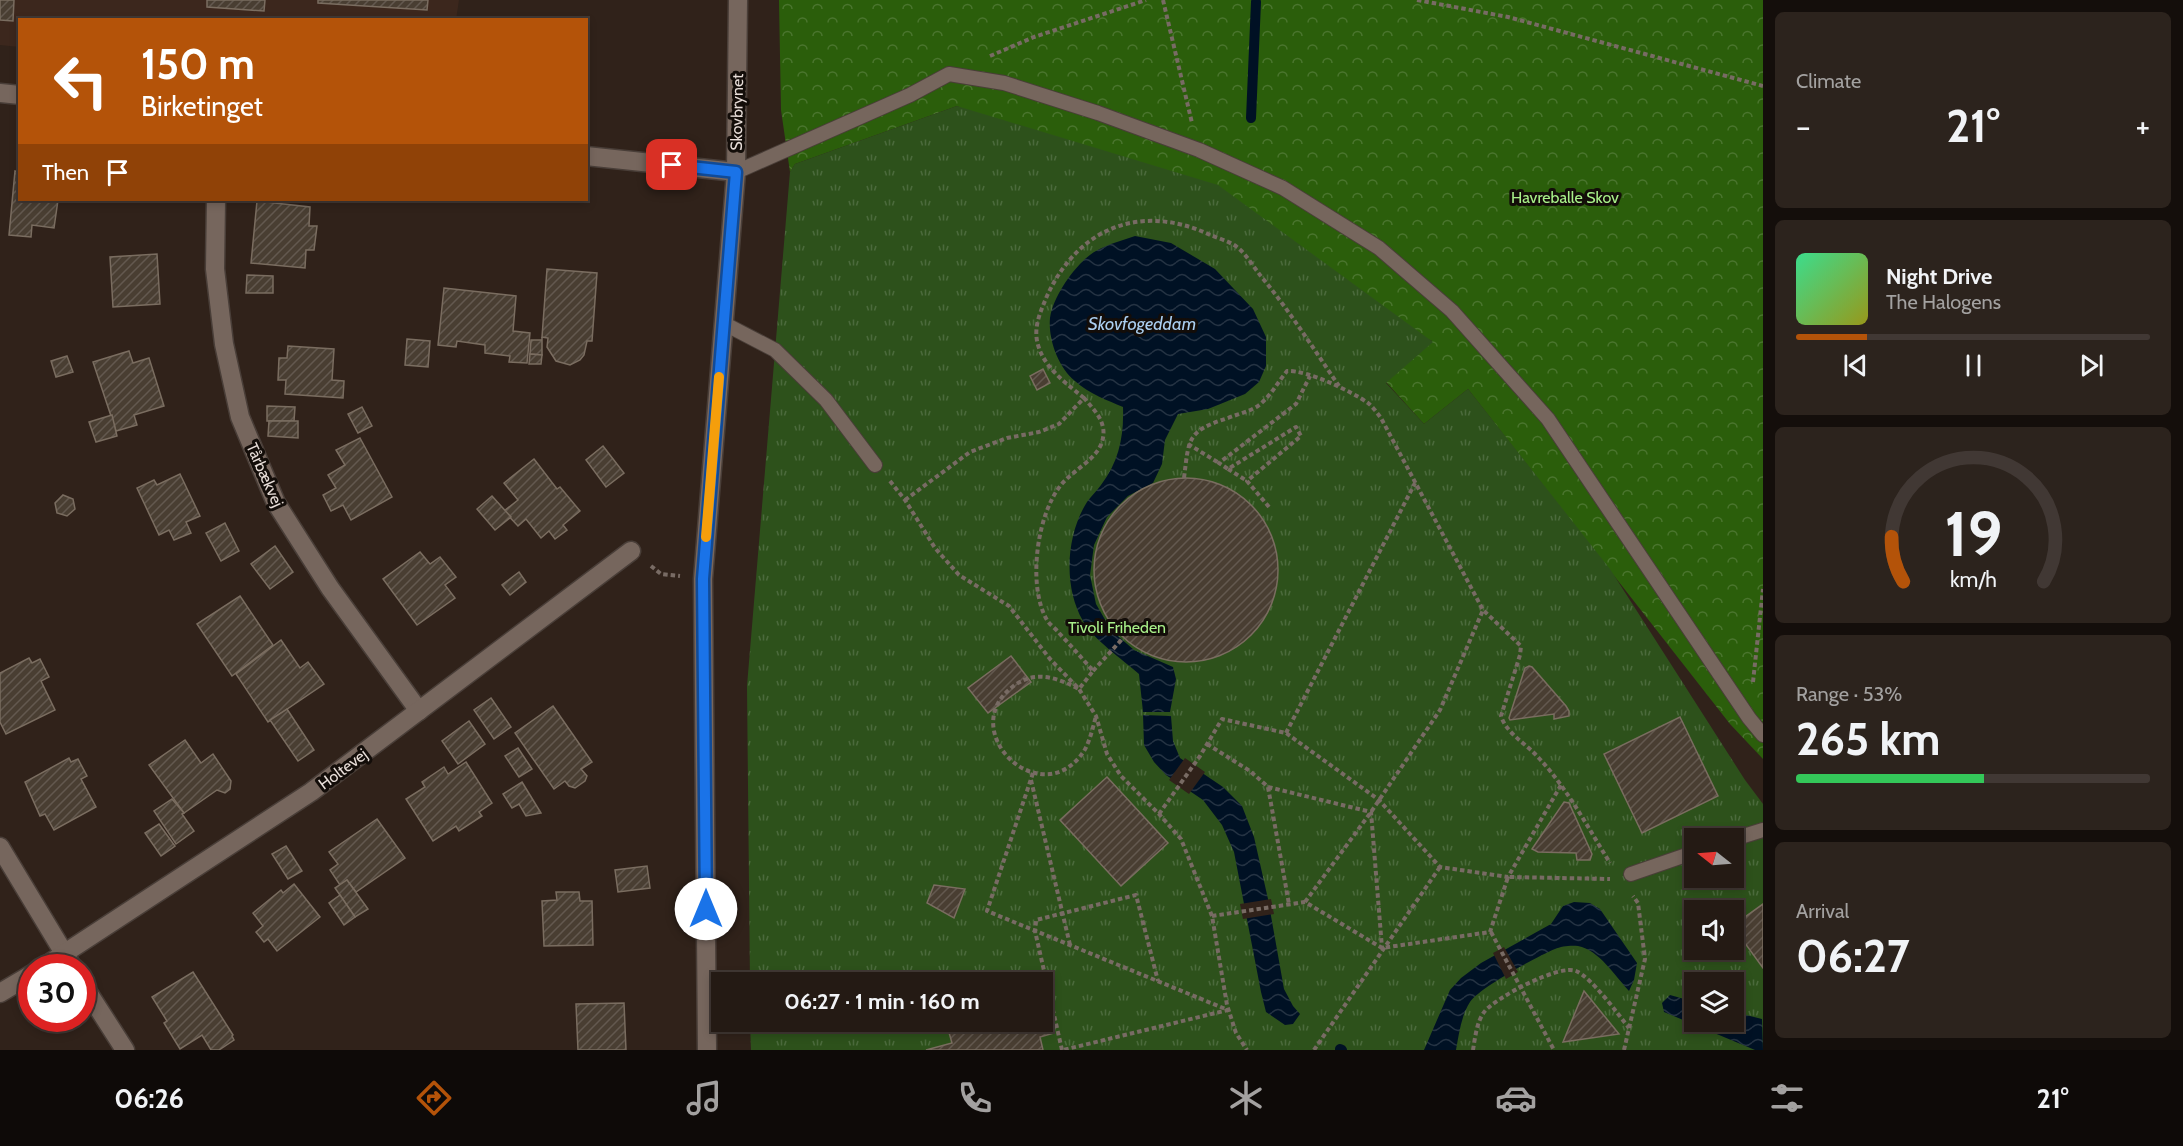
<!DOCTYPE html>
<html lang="en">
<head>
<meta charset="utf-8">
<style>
  body { margin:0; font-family:Cabin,sans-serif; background:#2c231d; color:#f1f3f6; height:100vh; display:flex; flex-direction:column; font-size:22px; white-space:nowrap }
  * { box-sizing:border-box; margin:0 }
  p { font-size:20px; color:#a3a1a0 }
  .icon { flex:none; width:33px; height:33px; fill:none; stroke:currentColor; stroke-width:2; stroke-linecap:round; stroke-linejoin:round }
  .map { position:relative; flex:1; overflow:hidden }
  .details { display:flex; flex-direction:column; gap:12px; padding:12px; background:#140e0b; width:420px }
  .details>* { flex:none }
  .banner { position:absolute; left:18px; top:18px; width:570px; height:183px; border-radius:0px; box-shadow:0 3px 9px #0003,0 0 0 2px #413834; background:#b45309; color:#fff; overflow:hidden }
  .needle { width:39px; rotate:287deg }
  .fabs { position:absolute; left:1684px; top:828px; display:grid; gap:12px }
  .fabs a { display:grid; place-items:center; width:60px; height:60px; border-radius:0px; background:#241a14; box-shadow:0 3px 9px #0003,0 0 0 2px #413834; font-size:30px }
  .speed { position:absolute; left:18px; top:954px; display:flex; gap:12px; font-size:30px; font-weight:700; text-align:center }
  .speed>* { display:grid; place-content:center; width:78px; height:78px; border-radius:50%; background:#241a14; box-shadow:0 3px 9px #0003,0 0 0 2px #413834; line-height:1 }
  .speed .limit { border:9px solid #d22; background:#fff; color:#111 }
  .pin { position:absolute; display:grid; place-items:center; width:51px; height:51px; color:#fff; margin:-26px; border-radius:12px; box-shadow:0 3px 9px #0006 }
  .me { position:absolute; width:66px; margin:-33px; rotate:0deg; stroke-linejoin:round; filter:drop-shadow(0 0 4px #0008) }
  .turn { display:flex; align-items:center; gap:21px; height:126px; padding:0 24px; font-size:27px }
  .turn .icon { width:78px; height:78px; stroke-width:2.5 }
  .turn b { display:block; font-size:42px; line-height:51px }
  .then { display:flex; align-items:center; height:57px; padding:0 24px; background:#0003; gap:12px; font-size:22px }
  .big { font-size:45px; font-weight:700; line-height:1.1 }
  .details .tile { flex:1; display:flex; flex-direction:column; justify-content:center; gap:9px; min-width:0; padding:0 21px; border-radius:9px; background:#2c231d }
  .details .dial { align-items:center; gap:0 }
  .dial svg { height:156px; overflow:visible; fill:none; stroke:#413834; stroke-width:7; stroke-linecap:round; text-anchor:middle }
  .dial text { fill:#f1f3f6; stroke:none }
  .song { display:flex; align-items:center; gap:18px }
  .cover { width:72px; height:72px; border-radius:9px; background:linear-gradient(135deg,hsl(150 70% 55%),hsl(60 70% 35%)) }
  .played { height:6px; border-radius:3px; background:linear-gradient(90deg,#b45309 20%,#413834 20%) }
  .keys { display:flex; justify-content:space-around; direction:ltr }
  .heat { display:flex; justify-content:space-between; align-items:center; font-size:33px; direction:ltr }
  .charge { height:9px; border-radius:4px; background:linear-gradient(90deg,#34c759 53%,#413834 0) }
  .trip { position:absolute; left:711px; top:972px; width:342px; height:60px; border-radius:0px; background:#241a14; box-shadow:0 3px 9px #0003,0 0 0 2px #413834; font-weight:700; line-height:60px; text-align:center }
  .dock { display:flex; height:96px; justify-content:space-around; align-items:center; background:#0e0a08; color:#a3a1a0 }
  .dock .icon { width:42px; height:42px }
  .dock .active { color:#b45309 }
  .dock b { font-size:27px; color:#f1f3f6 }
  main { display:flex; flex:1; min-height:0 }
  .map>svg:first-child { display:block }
  .built { fill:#3c271d }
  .forest { fill:url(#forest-crowns) }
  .park { fill:url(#park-tufts); fill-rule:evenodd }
  .water { fill:url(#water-waves) }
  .pier { fill:#30221a }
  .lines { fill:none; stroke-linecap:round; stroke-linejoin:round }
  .stream { stroke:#001124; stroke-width:10 }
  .building { fill:url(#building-hatch); stroke:#7a6d60; stroke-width:1.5 }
  .lane-casing { stroke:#493e38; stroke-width:16 }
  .street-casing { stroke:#493e38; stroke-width:21 }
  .path { stroke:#786b64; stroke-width:4; stroke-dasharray:4.5 3; stroke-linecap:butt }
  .lane { stroke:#76665d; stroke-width:14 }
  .street { stroke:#76665d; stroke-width:18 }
  .route-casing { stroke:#114b97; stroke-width:15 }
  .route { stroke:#1a73e8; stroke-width:10 }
  .slow { stroke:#f59e0b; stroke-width:10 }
  .labels { text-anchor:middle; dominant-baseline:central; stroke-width:6; stroke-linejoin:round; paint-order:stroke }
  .street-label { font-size:16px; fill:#e8ded9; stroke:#130d09 }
  .park-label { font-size:16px; fill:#a9f18a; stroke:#130d09 }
  .water-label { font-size:18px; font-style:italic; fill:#abcff1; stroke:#130d09 }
</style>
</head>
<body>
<main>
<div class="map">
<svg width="1763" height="1050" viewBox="0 0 1763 1050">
  <defs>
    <pattern id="forest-crowns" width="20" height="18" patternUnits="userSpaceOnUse" patternTransform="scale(1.5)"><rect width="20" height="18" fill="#2b5e0b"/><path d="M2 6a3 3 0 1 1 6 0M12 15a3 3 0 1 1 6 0" fill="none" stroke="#4a752e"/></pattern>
    <pattern id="park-tufts" width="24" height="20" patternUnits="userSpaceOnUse" patternTransform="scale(1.5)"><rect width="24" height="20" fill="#2d511b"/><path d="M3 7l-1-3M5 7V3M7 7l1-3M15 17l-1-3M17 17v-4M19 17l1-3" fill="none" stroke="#4b6a3c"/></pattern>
    <pattern id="water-waves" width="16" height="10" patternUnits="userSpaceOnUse" patternTransform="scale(1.5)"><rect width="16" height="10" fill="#001124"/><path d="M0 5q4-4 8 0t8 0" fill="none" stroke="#253343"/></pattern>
    <pattern id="building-hatch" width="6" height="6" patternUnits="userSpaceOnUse" patternTransform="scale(1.5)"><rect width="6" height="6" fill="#493e32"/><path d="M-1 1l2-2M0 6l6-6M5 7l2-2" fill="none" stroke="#63594f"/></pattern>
  </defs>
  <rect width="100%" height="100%" fill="#30221a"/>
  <path class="built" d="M0,0H459L456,20H20L19,47L0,45Z"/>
  <path class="forest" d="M779,0H1763V759L1730,724L1468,389L1424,424L1386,382L1432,341L957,106L795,164L790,172L781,110Z"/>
  <path class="park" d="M957,106L1218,185L1433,342L1386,383L1424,424L1468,389L1610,569L1745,780L1763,804V1050H751L750,1022H1042V982H750L747,686L790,172L795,164ZM1695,838H1734V878H1695ZM1695,910H1734V950H1695ZM1695,982H1734V1022H1695Z"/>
  <g class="water">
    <path d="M1135,236L1171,243L1215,269L1253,309L1266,337V366L1259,382L1245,394L1208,409L1178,414L1165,440L1162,464L1153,483L1128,496L1107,517L1094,545L1090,575L1096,604L1111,630L1134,650L1173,667L1176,679L1170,712H1143L1139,674C1121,658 1096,642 1083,621C1063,587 1066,535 1087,502C1091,496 1097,491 1101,485C1119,462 1124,436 1123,407C1107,400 1089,394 1075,381C1058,367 1048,339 1050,318C1053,298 1070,273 1085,259C1099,246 1118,242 1135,236Z"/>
    <path d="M1143,715L1171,716L1173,741L1180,758L1223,787L1242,806L1254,837L1268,899L1284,989L1293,1006L1300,1014L1293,1024L1285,1025L1266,1012L1261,992L1234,852L1222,825L1203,800L1166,775L1154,762L1144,745Z"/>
    <path d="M1574,902L1590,903L1600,909L1637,963L1634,980L1629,991C1615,976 1599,950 1578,946C1572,945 1561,946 1555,949C1538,956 1479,988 1470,1002C1461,1016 1459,1034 1456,1050H1424L1450,990L1461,978L1481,963L1551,924L1563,906Z"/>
    <path d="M1670,995L1695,1002V1022H1734V1012L1762,1019L1763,1050H1755L1664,1012L1662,1003Z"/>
  </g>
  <g class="pier">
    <path d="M1185,758L1205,772L1189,794L1169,780Z"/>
    <path d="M1271,899L1274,914L1243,919L1240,904Z"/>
    <path d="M1504,947L1518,972L1506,979L1493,953Z"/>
  </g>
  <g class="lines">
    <g class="stream">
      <path d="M1251,118L1256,2"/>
      <path d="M1340,1049L1342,1050"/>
    </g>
  </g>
  <g class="building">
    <path d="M0,0H14L13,21L0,20Z"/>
    <path d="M207,0H265L264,11L207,7Z"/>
    <path d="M318,0H428L427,10L318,3Z"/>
    <path d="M15,171L20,172V200H58L54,228L32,225L31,237L9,235Z"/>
    <path d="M257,201L310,207L309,226H317L314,250H306L305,268L251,263Z"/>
    <path d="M157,254L160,304L113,307L110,257Z"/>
    <path d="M547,269L597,273L592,341H587L584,355L580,360L570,365L556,361L547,347L548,338L542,337Z"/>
    <path d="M247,275L273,276V293H246Z"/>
    <path d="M444,288L516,296L513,331L530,333L527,363L509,362L510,356L485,353V345L457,341L456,347L438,345Z"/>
    <path d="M542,337V355L530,354L531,340H542Z"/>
    <path d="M407,339L430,341L428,367L405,365Z"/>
    <path d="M288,346L334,349L332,380L344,381L343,398L285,394L286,380H278L279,358H287Z"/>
    <path d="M129,351L133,363L149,358L164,406L134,415L137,425L116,431L93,362Z"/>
    <path d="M530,354L542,355L541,364H529Z"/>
    <path d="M67,356L73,372L56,377L51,361Z"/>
    <path d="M1043,369L1050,383L1037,390L1030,376Z"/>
    <path d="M267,406L295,407L294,421H267Z"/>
    <path d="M362,407L372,426L358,433L348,414Z"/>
    <path d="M112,415L117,436L96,442L89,422Z"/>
    <path d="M269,421H298V438L268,436Z"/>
    <path d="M360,438L392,497L351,520L343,505L331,511L323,495L336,488L328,475L345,465L336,450Z"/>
    <path d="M603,446L624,473L606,487L586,460Z"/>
    <path d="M534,459L557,489L560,487L580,511L563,525L567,530L555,539L549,531L541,538L526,519L518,526L504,511L518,500L504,483Z"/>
    <path d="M180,474L200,516L186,522L191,533L174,540L169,530L159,535L137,488L154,480L157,485Z"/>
    <circle cx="1186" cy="570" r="92"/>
    <path d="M63,495L73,499L75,509L67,516L57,513L55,503Z"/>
    <path d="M492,496L511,517L495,530L477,509Z"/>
    <path d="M225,523L239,551L221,561L206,533Z"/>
    <path d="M275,546L293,572L270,589L251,564Z"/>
    <path d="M420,552L430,564L440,557L456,577L445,585L455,598L417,625L383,579Z"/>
    <path d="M519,572L526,582L510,595L502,585Z"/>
    <path d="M240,596L273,645L232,676L197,624Z"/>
    <path d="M281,640L300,668L308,662L324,684L268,722L236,674Z"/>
    <path d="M1011,656L1031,682L988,713L968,688Z"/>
    <path d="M29,658L32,663L40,659L49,677L41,681L55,710L6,734L0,722V673Z"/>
    <path d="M1529,666L1532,667L1566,706L1569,711V716L1554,719V714L1510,720L1509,718L1525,668Z"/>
    <path d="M491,698L511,727L494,739L474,710Z"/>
    <path d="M553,706L592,762L581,769L587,776L585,781L575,788L569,786L565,781L554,789L515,733Z"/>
    <path d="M287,709L314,750L298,761L270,720Z"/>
    <path d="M1680,717L1718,796L1642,833L1604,754Z"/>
    <path d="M469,721L485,744L458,764L442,741Z"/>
    <path d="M185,740L201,763L213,754L231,781L230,789L225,793L217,790L184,813L149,765Z"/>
    <path d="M518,748L532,769L519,777L505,756Z"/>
    <path d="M69,758L71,762L78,759L87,776L81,779L96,807L54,830L45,814L40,816L25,782Z"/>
    <path d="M466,762L492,803L479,812L482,816L459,831L456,826L433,841L406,799L425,787L422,782L444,767L448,774Z"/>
    <path d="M1107,777L1168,843L1121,886L1060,820Z"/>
    <path d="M522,782L541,813L526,816L519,804L512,808L503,794Z"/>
    <path d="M172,799L184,813L182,814L194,831L176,844L154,811Z"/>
    <path d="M1564,802L1569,803L1592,854L1590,860H1577L1576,853L1538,852L1532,849Z"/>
    <path d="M377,819L405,858L356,892L347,880L340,885L330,870L338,864L329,852Z"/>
    <path d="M159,824L175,846L161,856L145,833Z"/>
    <path d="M286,846L302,871L288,879L272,854Z"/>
    <path d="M647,866L650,888L618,892L615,870Z"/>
    <path d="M347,880L368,909L355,917L335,888Z"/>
    <path d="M294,884L320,917L277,951L268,939L264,942L256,932L263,926L253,913L281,890L283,893Z"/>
    <path d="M934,885L965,889L954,918L927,903Z"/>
    <path d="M556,892H579L580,901H592L593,945L544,946L542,901L557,900Z"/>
    <path d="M340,895L355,917L344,925L329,903Z"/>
    <path d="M1763,904V968L1734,928V925Z"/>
    <path d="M193,972L233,1035L232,1036L234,1040L219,1050H211L202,1035L180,1049L164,1023L167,1021L152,997Z"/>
    <path d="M1584,991L1619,1034L1563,1042Z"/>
    <path d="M624,1003L626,1050H578L576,1004Z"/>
    <path d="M1050,1016L1054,1033L1040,1037L1043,1050H926L952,1043L946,1022H1011L1012,1025L1027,1022H1042V1018Z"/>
  </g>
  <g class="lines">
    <g class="lane-casing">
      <g id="lane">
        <path d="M736,172L910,95L949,74L1004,83L1098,113L1199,150L1283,188L1379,248L1452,311L1548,419L1749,718L1763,735"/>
        <path d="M723,323L775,350L826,400L875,465"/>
        <path d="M1734,839L1763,830"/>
        <path d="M1631,874L1695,852"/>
      </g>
    </g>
    <g class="street-casing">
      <g id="street">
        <path d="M0,93L20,95"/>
        <path d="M586,156L736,172"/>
        <path d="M216,200L215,269L224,344L240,417L276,503L330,588L419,711"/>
        <path d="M0,847L73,968"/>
        <path d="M42,968L311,792L631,551"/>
        <path d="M82,983L125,1050"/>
        <path d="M0,993L32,974"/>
        <path d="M707,1050L703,579L736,172L738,0"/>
      </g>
    </g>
    <g class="path">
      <path d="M1163,0L1192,123"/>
      <path d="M1417,0L1508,17L1763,86"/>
      <path d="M990,56L1034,37L1146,0"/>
      <path d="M1084,398C1067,384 1046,369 1039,348C1032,329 1040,313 1047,296C1078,228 1140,203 1208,234C1217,238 1229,241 1237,247C1246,254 1253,266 1260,275C1289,310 1313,348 1339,386"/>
      <path d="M1188,444L1219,463"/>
      <path d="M1228,469L1247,481"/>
      <path d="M1184,478C1189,438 1187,431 1228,418C1238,414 1248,412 1258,406C1270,397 1278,382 1287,371C1307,370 1351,391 1368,403C1373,407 1377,413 1381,418L1483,610L1521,646L1520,655L1501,716C1506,732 1523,742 1534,753C1565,784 1587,826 1610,863"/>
      <path d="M890,481L905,500L935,548L959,575L1009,606L1050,659L1079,689L1096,716L1107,754L1121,776L1159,814L1181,839L1212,916L1227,1005L1236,1033L1247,1050"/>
      <path d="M905,500L970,452L1007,438L1039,432L1059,424L1084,398C1095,411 1108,423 1102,442C1096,460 1073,470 1061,485C1037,514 1027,586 1047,620C1050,625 1056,629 1059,633C1071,646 1082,658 1093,671L1079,689C1058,678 1036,670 1015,685C952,729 1041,816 1084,751C1090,741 1093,727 1096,716"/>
      <path d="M1269,507L1247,481L1301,436L1296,427L1228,469L1219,463L1296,404L1310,376"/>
      <path d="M651,566L661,574L680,576"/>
      <path d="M1093,671L1124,637"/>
      <path d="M1753,682L1763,589"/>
      <path d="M1286,733L1415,483"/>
      <path d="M1207,744L1250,771L1268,787L1289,904"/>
      <path d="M1033,773L987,911L1228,1010L1063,1050"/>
      <path d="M1031,780L1070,945"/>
      <path d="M1268,787L1371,812L1382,948"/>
      <path d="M1159,814L1200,756L1222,719L1286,733L1379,800L1440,867L1508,877L1561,785"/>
      <path d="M1305,902L1371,812L1440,710L1483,610"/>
      <path d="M1212,916L1305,902L1382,948L1490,932L1508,877L1610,879"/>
      <path d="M1491,932L1554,1050"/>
      <path d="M1062,1050L1035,931L1036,920L1136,895L1158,981"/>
      <path d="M1314,1050L1440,867"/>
      <path d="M1473,1050C1475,1038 1477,1020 1485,1011C1497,997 1559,964 1576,971C1591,977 1618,1014 1629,1028"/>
      <path d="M1624,1050L1645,959L1638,903L1633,896"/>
    </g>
    <use href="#lane" class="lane"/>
    <use href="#street" class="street"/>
  </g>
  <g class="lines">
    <g class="route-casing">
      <path id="route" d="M672,165L736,172L703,579L706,909"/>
    </g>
    <use href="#route" class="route"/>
    <path class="slow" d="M706,537L719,377"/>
  </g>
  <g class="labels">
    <g class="street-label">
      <text transform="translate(737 112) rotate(-89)">Skovbrynet</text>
      <text transform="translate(265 475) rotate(66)">Tårbækvej</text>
      <text transform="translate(343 769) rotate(-37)">Holtevej</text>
    </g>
    <g class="park-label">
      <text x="1565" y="197">Havreballe Skov</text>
      <text x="1117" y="627">Tivoli Friheden</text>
    </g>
    <g class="water-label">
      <text x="1142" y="324">Skovfogeddam</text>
    </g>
  </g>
</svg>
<div class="fabs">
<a><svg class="needle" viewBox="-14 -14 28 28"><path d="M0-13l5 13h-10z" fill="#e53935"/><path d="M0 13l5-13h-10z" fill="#a3a1a0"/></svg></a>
<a><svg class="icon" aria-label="sound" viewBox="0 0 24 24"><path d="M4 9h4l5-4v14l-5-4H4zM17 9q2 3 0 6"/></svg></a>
<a><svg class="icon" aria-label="layers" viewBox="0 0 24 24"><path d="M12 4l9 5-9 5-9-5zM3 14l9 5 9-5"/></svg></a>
</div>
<div class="speed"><div class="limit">30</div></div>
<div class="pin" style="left:672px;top:165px;background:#d93025"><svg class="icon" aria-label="arrive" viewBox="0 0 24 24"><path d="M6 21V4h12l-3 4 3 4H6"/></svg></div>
<svg class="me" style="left:706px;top:909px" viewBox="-20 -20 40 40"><circle r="19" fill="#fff"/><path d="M0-13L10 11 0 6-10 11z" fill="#1a73e8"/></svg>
<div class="trip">06:27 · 1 min · 160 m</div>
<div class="banner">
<div class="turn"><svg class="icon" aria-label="left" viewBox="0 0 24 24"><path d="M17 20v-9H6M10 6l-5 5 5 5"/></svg><div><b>150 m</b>Birketinget</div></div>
<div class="then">Then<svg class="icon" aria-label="arrive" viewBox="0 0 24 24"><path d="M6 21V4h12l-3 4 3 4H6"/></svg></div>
</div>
</div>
<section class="details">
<div class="tile"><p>Climate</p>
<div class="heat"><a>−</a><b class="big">21°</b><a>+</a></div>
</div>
<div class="tile">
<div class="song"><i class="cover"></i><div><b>Night Drive</b><p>The Halogens</p></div></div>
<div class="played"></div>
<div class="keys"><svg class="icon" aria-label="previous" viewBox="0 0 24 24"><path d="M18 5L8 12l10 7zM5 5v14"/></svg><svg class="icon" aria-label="pause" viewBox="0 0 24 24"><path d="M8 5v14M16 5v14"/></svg><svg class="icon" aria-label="next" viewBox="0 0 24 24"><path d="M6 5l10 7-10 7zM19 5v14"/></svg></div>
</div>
<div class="tile dial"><svg viewBox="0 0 100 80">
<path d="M14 69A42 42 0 1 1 86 69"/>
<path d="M14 69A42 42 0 0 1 8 46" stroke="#b45309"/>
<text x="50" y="56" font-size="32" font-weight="700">19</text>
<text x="50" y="72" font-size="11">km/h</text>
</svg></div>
<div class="tile"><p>Range · 53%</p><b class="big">265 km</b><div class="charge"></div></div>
<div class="tile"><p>Arrival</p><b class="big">06:27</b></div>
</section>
</main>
<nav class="dock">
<b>06:26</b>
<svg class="icon active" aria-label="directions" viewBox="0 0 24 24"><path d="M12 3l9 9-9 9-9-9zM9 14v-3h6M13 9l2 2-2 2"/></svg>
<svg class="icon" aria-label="music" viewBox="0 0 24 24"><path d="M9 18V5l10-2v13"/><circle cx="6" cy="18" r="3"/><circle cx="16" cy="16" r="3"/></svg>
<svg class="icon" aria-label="phone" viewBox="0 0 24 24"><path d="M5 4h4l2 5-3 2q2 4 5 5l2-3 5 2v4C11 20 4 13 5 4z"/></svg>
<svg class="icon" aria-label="climate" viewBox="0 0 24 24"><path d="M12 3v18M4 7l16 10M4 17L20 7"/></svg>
<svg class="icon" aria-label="car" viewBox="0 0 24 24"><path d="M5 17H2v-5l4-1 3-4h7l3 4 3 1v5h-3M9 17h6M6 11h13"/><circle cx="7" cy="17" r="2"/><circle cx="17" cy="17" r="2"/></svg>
<svg class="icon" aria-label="filters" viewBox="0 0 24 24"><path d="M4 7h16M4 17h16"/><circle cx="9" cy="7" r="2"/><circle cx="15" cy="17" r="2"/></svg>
<b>21°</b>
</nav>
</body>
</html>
